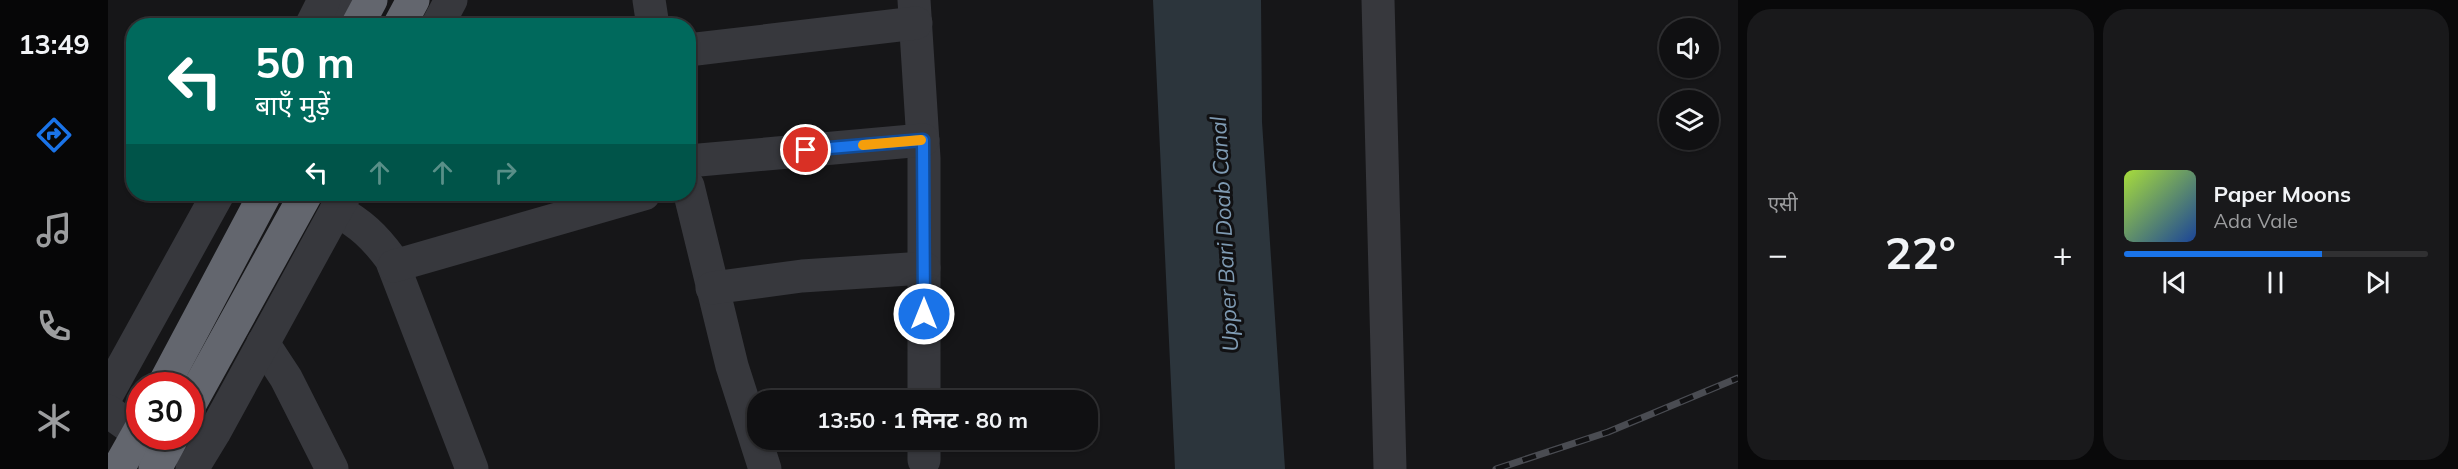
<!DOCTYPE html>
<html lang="hi">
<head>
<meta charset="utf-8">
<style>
  body { margin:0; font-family:Mulish,"Noto Sans Devanagari",sans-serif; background:#19191b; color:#f1f3f6; height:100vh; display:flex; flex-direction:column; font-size:22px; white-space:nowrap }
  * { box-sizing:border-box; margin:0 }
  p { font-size:20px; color:#9c9d9f }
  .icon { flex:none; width:33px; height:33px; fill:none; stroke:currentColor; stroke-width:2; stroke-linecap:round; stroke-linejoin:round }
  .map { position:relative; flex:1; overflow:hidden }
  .drawer { display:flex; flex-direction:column; gap:9px; padding:9px; background:#09090a; width:720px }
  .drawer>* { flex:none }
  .hud { position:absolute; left:18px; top:18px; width:570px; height:183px; border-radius:24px; box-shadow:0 2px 4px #0004,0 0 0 2px #303032; background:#00695c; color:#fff; overflow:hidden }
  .tools { position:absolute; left:1551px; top:18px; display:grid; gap:12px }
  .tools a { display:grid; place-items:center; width:60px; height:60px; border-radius:50%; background:#101012; box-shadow:0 2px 4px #0004,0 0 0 2px #303032; font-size:30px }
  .speed { position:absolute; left:18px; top:372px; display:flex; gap:12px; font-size:30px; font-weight:700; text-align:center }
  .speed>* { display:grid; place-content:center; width:78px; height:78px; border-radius:50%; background:#101012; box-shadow:0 2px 4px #0004,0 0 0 2px #303032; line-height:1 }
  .speed .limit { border:9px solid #d22; background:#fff; color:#111 }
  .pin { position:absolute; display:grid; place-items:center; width:51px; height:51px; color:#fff; margin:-26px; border:3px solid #fff; border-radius:50%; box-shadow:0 2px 6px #0007 }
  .me { position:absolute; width:66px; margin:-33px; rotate:0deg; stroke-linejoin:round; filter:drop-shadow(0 0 4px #0008) }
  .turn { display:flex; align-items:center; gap:21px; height:126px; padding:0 30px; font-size:27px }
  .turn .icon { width:78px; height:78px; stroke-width:2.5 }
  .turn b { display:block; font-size:42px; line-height:51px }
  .lanes { display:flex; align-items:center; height:57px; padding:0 30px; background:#0003; justify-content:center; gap:30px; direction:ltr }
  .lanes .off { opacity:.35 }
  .big { font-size:45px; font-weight:700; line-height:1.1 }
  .drawer .card { flex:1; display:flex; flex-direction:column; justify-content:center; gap:9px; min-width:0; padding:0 21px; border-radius:24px; background:#19191b }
  .song { display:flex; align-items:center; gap:18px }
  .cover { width:72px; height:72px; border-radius:9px; background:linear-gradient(135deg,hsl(80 70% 55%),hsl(220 70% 35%)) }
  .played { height:6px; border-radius:3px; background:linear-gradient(90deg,#1a73e8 65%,#303032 65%) }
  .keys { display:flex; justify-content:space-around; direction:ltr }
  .heat { display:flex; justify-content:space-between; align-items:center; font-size:33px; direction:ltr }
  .drawer .tiles { flex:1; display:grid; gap:9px; grid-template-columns:repeat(2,1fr) }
  .trip { position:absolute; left:639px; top:390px; width:351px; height:60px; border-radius:24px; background:#101012; box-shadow:0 2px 4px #0004,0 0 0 2px #303032; font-weight:700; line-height:60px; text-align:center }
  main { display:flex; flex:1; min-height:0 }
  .tab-bar { display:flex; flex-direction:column; width:108px; justify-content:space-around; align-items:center; background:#060607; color:#9c9d9f }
  .tab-bar .icon { width:42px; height:42px }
  .tab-bar .on { color:#1a73e8 }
  .tab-bar b { font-size:27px; color:#f1f3f6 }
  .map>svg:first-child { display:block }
  .water { fill:#2c353c }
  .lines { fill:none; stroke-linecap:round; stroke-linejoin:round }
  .minor { stroke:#37383d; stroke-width:33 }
  .highway { stroke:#63666e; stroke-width:33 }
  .rail-casing { stroke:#4a4c52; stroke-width:7 }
  .rail { stroke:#111113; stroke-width:4.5; stroke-dasharray:14; stroke-linecap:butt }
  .route-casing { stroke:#114b97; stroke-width:15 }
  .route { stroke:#1a73e8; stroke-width:10 }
  .slow { stroke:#f59e0b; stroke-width:10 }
  .labels { text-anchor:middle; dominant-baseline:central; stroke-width:6; stroke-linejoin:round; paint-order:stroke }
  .water-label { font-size:22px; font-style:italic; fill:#7f9bb3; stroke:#111113 }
</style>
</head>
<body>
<main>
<nav class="tab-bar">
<b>13:49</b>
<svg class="icon on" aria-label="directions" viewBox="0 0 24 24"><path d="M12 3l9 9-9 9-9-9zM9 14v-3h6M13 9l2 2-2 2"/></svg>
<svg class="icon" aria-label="music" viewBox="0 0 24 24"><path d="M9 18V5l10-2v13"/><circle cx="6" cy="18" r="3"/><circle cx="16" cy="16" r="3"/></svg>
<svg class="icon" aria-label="phone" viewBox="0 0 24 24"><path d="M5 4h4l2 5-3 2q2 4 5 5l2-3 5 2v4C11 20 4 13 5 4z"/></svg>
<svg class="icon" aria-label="climate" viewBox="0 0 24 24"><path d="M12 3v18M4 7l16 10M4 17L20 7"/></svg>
</nav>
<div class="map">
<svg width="1630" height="469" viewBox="0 0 1630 469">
  <rect width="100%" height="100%" fill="#161618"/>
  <path class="water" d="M1045,0H1153L1154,122L1177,469H1067Z"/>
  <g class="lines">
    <g class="minor">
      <path d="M220,0L254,17"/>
      <path d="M541,0L545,26"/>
      <path d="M806,0L816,158V400"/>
      <path d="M1270,0L1282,469"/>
      <path d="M203,26L216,0"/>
      <path d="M329,26L343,0"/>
      <path d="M580,50L808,23"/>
      <path d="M580,161L815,140"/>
      <path d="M580,186L624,366L657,469"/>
      <path d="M228,210C253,224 266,236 283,259L364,469"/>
      <path d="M286,266L536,194"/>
      <path d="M604,288L694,276L816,268"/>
      <path d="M155,343L178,378L224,469"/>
      <path d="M0,393L110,194"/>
      <path d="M0,411L30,433"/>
      <path d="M816,440V460"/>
      <path d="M84,469L106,433L237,194"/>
    </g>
    <g class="highway">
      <path d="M249,26L263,0"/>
      <path d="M291,26L305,0"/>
      <path d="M55,386L157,194"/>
      <path d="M82,404L198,194"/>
      <path d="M10,469L32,430"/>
      <path d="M47,469L65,436"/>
    </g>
    <g class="rail-casing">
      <path id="rail" d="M1388,469L1500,432L1630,378"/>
    </g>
    <use href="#rail" class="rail"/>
  </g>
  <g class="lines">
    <g class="route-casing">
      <path id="route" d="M698,150L815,140L816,314"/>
    </g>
    <use href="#route" class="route"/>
    <path class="slow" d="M755,145L813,140"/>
  </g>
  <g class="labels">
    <g class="water-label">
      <text transform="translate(1116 234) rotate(-93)">Upper Bari Doab Canal</text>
    </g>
  </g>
</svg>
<div class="tools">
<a><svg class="icon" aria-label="sound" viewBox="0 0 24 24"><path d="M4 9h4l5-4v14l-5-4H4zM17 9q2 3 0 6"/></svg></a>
<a><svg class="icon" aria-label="layers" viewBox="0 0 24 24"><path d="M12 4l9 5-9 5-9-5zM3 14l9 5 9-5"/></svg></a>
</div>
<div class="speed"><div class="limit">30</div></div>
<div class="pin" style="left:698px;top:150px;background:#d93025"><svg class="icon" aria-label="arrive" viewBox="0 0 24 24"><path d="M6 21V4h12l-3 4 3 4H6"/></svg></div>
<svg class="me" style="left:816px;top:314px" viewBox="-20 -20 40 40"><circle r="17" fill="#1a73e8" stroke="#fff" stroke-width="3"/><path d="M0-11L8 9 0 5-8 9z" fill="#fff"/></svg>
<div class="trip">13:50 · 1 मिनट · 80 m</div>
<div class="hud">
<div class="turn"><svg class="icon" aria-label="left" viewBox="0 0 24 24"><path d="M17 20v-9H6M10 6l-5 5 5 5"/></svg><div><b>50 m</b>बाएँ मुड़ें</div></div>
<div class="lanes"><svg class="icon" aria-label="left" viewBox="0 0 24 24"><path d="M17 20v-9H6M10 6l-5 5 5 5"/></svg><svg class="icon off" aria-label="ahead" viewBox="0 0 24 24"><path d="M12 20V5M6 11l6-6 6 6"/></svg><svg class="icon off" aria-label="ahead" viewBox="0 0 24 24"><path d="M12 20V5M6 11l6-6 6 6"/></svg><svg class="icon off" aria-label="right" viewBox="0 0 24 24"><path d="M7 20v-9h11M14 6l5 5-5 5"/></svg></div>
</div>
</div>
<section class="drawer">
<div class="tiles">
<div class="card"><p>एसी</p>
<div class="heat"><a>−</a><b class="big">22°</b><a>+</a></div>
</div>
<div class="card">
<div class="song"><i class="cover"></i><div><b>Paper Moons</b><p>Ada Vale</p></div></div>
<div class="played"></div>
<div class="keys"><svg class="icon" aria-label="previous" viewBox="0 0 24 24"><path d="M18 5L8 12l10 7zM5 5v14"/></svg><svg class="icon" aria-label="pause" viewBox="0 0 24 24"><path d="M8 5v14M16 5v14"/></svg><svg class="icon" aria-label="next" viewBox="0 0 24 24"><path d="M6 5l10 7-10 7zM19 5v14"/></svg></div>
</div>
</div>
</section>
</main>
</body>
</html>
